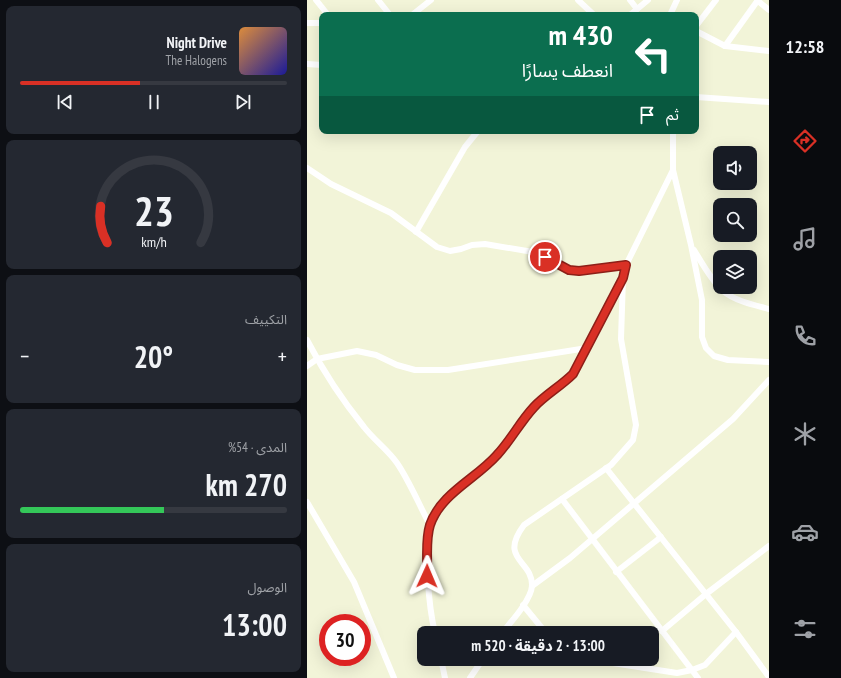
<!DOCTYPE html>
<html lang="ar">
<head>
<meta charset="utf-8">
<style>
  body { margin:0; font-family:"PT Sans Narrow","Noto Sans Arabic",sans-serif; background:#242831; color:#f1f3f6; direction:rtl; height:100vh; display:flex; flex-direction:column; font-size:15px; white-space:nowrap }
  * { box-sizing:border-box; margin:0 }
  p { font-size:13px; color:#9ea1a6 }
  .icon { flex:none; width:22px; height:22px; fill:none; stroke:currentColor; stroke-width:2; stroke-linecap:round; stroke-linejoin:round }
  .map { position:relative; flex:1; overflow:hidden; direction:ltr }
  .drawer { display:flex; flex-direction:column; gap:6px; padding:6px; background:#0d0f14; width:307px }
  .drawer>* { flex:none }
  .hud { position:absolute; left:12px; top:12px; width:380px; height:122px; border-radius:8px; box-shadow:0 4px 16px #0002; direction:rtl; background:#0b6e4f; color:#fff; overflow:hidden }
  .fabs { position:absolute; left:406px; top:146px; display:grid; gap:8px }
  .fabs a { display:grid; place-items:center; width:44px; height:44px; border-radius:8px; background:#171b24; box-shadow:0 4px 16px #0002; font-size:20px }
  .speed { position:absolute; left:12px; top:614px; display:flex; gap:8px; font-size:20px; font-weight:700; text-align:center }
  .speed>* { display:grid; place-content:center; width:52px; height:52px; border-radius:50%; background:#171b24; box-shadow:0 4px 16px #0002; line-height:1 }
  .speed .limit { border:6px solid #d22; background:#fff; color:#111 }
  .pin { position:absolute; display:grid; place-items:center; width:34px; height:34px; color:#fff; margin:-17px; border:2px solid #fff; border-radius:50%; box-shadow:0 1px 4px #0007 }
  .me { position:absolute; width:44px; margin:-22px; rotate:1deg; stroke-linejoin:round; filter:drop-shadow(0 0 3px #0008) }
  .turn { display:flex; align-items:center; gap:14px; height:84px; padding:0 20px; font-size:18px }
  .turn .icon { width:52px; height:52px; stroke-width:2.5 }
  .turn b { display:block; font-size:28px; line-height:34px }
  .then { display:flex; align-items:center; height:38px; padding:0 20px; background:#0003; gap:8px; font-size:15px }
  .big { font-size:30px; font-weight:700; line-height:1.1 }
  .drawer .tile { flex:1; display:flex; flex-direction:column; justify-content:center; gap:6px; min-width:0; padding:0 14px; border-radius:8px; background:#242831 }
  .drawer .dial { align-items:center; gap:0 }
  .dial svg { height:104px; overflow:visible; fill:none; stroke:#363941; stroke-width:7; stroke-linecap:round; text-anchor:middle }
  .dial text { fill:#f1f3f6; stroke:none }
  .song { display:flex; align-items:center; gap:12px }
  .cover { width:48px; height:48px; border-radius:6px; background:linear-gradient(135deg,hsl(30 70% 55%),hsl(240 70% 35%)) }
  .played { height:4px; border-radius:2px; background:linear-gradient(90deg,#d93025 45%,#363941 45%) }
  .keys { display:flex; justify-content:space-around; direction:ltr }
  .heat { display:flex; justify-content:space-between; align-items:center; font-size:22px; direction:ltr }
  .charge { height:6px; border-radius:3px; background:linear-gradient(90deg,#34c759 54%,#363941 0) }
  .trip { position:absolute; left:110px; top:626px; width:242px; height:40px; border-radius:8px; background:#171b24; box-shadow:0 4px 16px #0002; font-weight:700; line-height:40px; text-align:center; direction:rtl }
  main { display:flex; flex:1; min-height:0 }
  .menu { display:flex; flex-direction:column; width:72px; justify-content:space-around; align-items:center; background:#090b0e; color:#9ea1a6 }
  .menu .icon { width:28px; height:28px }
  .menu .on { color:#d93025 }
  .menu b { font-size:18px; color:#f1f3f6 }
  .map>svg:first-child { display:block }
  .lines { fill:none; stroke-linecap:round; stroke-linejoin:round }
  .street { stroke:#fff; stroke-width:6 }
  .route-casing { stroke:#8d1f18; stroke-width:10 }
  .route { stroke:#d93025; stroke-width:7 }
</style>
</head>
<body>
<main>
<nav class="menu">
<b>12:58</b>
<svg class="icon on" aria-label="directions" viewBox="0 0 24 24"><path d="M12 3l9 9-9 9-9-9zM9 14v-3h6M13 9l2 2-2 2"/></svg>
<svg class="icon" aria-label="music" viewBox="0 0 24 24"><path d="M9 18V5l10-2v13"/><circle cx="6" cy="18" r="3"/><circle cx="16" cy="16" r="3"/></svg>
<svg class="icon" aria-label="phone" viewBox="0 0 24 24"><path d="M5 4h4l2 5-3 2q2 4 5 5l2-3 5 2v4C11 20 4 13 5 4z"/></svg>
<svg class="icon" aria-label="climate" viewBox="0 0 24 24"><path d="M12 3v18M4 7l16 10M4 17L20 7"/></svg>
<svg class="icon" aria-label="car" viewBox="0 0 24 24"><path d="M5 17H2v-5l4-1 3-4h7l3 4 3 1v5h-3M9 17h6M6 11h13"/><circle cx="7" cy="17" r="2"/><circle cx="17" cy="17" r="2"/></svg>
<svg class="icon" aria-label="filters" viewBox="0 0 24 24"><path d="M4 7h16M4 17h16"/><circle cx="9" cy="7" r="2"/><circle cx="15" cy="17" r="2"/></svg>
</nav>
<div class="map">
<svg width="462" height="678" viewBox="0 0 462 678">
  <rect width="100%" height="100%" fill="#f2f4d8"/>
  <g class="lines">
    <g class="street">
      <path d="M9,0L21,15"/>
      <path d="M71,0L83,15"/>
      <path d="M271,0L287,15"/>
      <path d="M323,0L330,9"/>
      <path d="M451,1L462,10"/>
      <path d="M105,15L124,0"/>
      <path d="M323,15L341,0"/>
      <path d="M363,15L370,0"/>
      <path d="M0,23H15"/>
      <path d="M389,26L409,0"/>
      <path d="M389,31L418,46L451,0"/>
      <path d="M418,46L462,51"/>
      <path d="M0,64L15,65"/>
      <path d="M389,97L462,102"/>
      <path d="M366,131V170L384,245L395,300V337L399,348L407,356L421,360L462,362"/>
      <path d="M0,168L24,184L84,213L130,247L143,251L154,249L165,245L178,244L226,252L262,270L272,271L319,265"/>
      <path d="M109,232L158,147L171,131"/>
      <path d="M387,250C395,263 404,280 416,291C428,301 447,305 462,309"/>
      <path d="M0,340C16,371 35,400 57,427C67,440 81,450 90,463C103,482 112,505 123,525"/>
      <path d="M0,366L10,359L50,351L69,355L90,365L108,370H141L280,348"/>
      <path d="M299,468L429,632L462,677"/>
      <path d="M255,499L391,678"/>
      <path d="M0,502L47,582L87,678"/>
      <path d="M309,572L354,537"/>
      <path d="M225,586L263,558L426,419L462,380"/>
      <path d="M216,605L239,633"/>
      <path d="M355,631L399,594L462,546"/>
      <path d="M128,633C122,609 116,547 124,525C128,512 139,500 148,490C162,478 178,469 190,455C204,440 213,422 227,407C238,395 254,386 266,374L316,279"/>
      <path d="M195,633C204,622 224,600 225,586C226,560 191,560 217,525L304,465L326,440L329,425L314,339L316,278L319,265L366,170"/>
      <path d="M134,659L138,678"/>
      <path d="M280,659L370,673L385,670L398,665L429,632"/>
      <path d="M163,678L176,659"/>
    </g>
  </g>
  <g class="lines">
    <g class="route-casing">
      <path id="route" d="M120,576C121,560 118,541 123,525C134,493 169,479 190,455C204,440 213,422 227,407C238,395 254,386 266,374L316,278L319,265L272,271L262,270L238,257"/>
    </g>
    <use href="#route" class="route"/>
  </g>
</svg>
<div class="fabs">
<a><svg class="icon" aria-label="sound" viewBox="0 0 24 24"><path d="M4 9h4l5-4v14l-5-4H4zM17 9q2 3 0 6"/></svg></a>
<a><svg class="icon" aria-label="search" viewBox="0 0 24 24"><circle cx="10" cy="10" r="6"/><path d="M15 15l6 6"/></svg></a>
<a><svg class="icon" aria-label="layers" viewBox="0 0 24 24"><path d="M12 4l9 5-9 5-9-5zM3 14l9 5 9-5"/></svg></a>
</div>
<div class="speed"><div class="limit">30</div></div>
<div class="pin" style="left:238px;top:257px;background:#d93025"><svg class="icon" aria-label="arrive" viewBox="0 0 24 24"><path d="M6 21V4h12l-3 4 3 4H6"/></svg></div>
<svg class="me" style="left:120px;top:576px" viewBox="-20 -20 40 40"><path d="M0-17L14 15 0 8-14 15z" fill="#d93025" stroke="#fff" stroke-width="4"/></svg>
<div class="trip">13:00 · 2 دقيقة · 520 m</div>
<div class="hud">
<div class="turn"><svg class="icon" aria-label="left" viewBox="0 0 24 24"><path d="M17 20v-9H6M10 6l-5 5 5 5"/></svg><div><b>430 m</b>انعطف يسارًا</div></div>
<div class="then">ثم<svg class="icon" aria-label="arrive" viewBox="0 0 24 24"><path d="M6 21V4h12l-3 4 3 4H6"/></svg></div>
</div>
</div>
<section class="drawer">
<div class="tile">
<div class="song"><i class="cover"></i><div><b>Night Drive</b><p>The Halogens</p></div></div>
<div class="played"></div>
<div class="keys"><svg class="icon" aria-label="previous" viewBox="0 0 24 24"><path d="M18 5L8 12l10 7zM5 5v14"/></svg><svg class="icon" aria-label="pause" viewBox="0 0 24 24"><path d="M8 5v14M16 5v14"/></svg><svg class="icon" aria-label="next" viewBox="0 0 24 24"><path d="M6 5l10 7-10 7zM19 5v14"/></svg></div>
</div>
<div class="tile dial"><svg viewBox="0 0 100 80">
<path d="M14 69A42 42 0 1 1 86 69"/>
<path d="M14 69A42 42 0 0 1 9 41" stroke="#d93025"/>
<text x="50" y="56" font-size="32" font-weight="700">23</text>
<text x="50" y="72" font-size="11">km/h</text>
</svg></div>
<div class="tile"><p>التكييف</p>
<div class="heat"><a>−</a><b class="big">20°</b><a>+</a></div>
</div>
<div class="tile"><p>المدى · 54%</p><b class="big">270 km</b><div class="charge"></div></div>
<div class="tile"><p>الوصول</p><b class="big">13:00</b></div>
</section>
</main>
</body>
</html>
